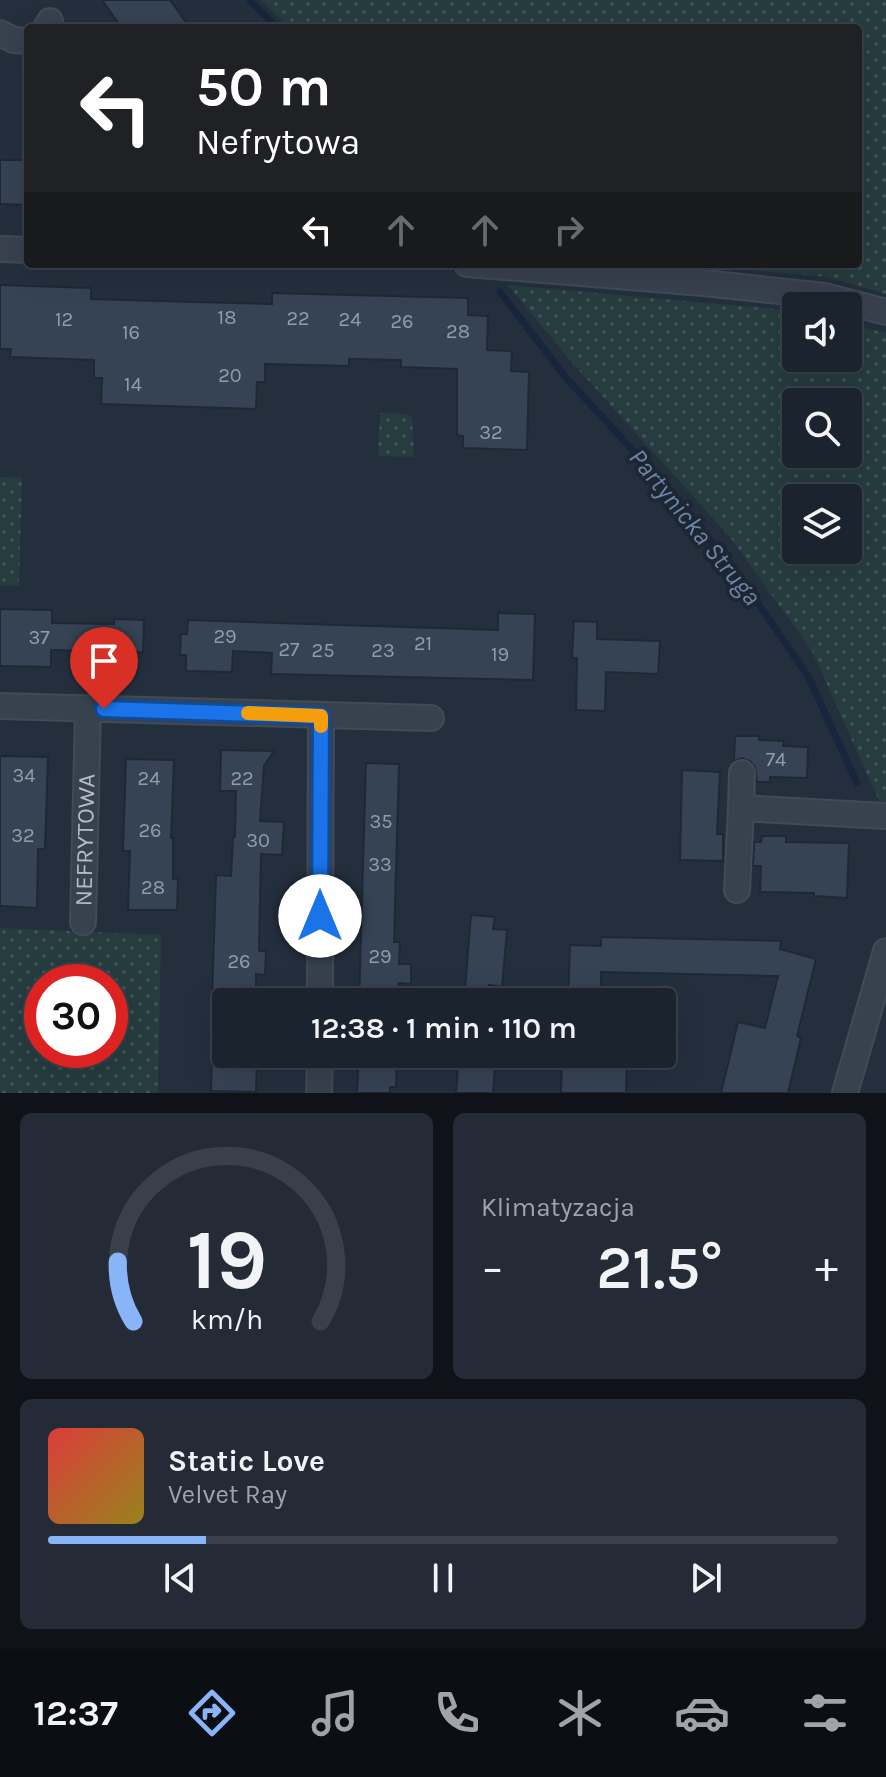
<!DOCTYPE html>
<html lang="pl">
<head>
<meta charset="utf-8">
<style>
  body { margin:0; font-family:Karla,sans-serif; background:#242b36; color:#f1f3f6; height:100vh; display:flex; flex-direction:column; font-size:30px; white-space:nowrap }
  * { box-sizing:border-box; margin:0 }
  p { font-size:26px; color:#a0a4aa }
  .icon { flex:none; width:44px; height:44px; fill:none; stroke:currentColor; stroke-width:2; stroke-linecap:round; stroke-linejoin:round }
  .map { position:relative; height:1093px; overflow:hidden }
  .panel { display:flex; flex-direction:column; gap:20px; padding:20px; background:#0f1319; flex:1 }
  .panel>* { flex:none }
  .banner { position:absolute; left:24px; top:24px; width:838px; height:244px; border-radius:8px; box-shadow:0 8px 32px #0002,0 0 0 2px #39404a; background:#202124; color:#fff; overflow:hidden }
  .buttons { position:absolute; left:782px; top:292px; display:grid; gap:16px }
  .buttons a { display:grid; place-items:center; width:80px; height:80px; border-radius:8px; background:#1b232e; box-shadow:0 8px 32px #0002,0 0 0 2px #39404a; font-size:40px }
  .speed { position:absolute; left:24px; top:964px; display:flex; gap:16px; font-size:40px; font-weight:700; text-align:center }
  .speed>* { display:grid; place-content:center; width:104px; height:104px; border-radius:50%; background:#1b232e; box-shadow:0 8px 32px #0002,0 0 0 2px #39404a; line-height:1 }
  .speed .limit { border:12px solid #d22; background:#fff; color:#111 }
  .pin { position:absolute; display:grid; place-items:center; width:68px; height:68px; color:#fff; margin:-82px -34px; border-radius:50% 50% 50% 0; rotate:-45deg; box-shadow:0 0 8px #0007 }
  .pin .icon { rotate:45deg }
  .me { position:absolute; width:88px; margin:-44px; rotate:0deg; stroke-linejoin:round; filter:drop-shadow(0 0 6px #0008) }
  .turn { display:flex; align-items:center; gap:28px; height:168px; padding:0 40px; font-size:36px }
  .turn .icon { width:104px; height:104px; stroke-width:2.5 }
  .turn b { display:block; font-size:56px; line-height:68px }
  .lanes { display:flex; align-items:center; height:76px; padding:0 40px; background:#0003; justify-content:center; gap:40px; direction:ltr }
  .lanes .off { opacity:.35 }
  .big { font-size:60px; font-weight:600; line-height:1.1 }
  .panel .widget { flex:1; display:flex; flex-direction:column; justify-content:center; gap:12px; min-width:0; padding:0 28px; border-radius:12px; background:#242b36 }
  .panel .dial { align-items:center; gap:0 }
  .dial svg { height:208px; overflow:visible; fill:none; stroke:#39404a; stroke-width:7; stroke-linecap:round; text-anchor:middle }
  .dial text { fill:#f1f3f6; stroke:none }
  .song { display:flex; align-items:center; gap:24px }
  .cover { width:96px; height:96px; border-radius:12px; background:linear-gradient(135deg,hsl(0 70% 55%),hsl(50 70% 35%)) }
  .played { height:8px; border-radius:4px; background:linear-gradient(90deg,#8ab4f8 20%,#39404a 20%) }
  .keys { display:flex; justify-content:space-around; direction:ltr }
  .heat { display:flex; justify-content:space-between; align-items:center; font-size:44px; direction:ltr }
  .panel .tiles { flex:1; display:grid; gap:20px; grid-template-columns:1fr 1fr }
  .widget:last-child { grid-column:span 2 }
  .trip { position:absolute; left:212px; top:988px; width:464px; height:80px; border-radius:8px; background:#1b232e; box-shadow:0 8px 32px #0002,0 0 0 2px #39404a; font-weight:600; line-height:80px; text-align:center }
  .tab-bar { display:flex; height:128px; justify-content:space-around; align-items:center; background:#0b0e12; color:#a0a4aa }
  .tab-bar .icon { width:56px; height:56px }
  .tab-bar .current { color:#8ab4f8 }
  .tab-bar b { font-size:36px; color:#f1f3f6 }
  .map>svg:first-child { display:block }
  .green { fill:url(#green-dots); fill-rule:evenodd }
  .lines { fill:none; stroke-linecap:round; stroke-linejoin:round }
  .stream { stroke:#17263c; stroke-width:7 }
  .building { fill:#364354; stroke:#1f2835; stroke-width:2 }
  .minor-casing { stroke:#414a57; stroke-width:28 }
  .minor { stroke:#38414e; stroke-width:24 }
  .route-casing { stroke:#114b97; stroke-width:20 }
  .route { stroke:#1a73e8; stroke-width:14 }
  .slow { stroke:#f59e0b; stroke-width:14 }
  .labels { text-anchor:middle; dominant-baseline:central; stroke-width:8; stroke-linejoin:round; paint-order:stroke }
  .number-label { font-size:20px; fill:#929caa }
  .street-label { font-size:24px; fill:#b4bcc9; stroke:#1d2633 }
  .water-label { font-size:26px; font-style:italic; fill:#6d86a8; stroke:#1d2633 }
</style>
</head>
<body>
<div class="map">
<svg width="886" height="1093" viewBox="0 0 886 1093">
  <defs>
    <pattern id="green-dots" width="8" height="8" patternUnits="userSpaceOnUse" patternTransform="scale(2)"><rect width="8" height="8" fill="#263c3f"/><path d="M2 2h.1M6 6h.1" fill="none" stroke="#435659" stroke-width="1.8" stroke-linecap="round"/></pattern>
  </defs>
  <rect width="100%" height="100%" fill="#242f3e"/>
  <g class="green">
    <path d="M261,0H886V294L826,277L686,264H858V28H289Z"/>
    <path d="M508,285L796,311V358H848V324L886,333V804L880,803L812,651L730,537L568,358ZM796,402H848V454H796ZM796,498H848V550H796Z"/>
    <path d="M380,413L406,414L412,418L414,457L378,456Z"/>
    <path d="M0,477L22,478L19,586L0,585Z"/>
    <path d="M0,928L161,935L158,1093H0ZM42,982H110V1050H42Z"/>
  </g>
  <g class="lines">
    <g class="stream">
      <path d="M250,0L277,28"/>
      <path d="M500,292L567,379L653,472L742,580L808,676L857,783"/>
    </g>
  </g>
  <g class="building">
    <path d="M102,0H170L190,28H122Z"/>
    <path d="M0,160H28V205L0,204Z"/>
    <path d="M0,285L91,288V299L196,302L272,304V293L468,298V315L488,316L487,350L512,351L511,371L529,372L527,450L463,448V436L457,435V369L401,367V360L349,359V366L265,364V382H257L256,409L101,404L102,378H94V360L10,357L11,349H0Z"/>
    <path d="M0,609L52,610V623L114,624V619L144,620L143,653L137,652L136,670L90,669V651L51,650V667L0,666Z"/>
    <path d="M498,613L535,614L533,680L271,674L272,653L233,651L232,672L186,671V655H180L181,634H187L188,620L498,630Z"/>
    <path d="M574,621L597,622V639L660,641L658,674L606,672L605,711L576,710L577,658H572Z"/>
    <path d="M735,736H759V740L784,741L783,746L808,747L807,778L770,777V782H757L755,767L750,761L742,758L734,761Z"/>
    <path d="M221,750L274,751L264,766L260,821L284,822L282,855L261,854L259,951H266L265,975L256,974V1002H212L216,875L231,876L233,837H235L236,791H220Z"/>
    <path d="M0,756L48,757L45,849H38L37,908L0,906Z"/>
    <path d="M126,759L174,760L171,838H173V879L178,878L177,910H128L130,851H123Z"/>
    <path d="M366,763L399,764L394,942H400L399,964H411V984L399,983L398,1002H359Z"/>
    <path d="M682,770L720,772L717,834H723V861L680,860Z"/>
    <path d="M762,836H786V842L849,843L847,898L814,896V893L760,892L761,866H753L754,842H761Z"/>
    <path d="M471,915L495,917L493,929L507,930L502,987L489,985L488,1002H464Z"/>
    <path d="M601,937L781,941L780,949L816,959L797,1036L801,1038L788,1093H721L738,1022L765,1028L778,976L601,972V1002H568L570,945L601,946Z"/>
    <path d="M212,1054L257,1055L256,1092L211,1091Z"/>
    <path d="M359,1054H397L396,1087H390V1093H357Z"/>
    <path d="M459,1054H496L493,1093H456Z"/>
    <path d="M562,1054H627L626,1093H561Z"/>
  </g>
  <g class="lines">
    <g class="minor-casing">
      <g id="minor">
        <path d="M46,28L50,21"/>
        <path d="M0,33L14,40L28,41"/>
        <path d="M0,249L28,250"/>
        <path d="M467,264L704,283L825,296L886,312"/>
        <path d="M0,706L431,718"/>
        <path d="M741,808L742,773"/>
        <path d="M737,890L741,808L886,816"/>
        <path id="s1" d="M83,922L88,709"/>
        <path d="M320,1002L321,716"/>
        <path d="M319,1093L320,1054"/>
        <path d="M845,1093L886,951"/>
      </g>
    </g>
    <use href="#minor" class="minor"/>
  </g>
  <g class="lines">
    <g class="route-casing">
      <path id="route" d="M104,709L321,716L320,916"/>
    </g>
    <use href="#route" class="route"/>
    <path class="slow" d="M248,713L321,716V726"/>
  </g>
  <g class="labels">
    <g class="number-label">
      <text x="227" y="317">18</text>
      <text x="298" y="318">22</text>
      <text x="64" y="319">12</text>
      <text x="350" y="319">24</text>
      <text x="402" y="321">26</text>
      <text x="458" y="331">28</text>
      <text x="131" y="332">16</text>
      <text x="230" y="375">20</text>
      <text x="133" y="384">14</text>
      <text x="491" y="432">32</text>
      <text x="225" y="636">29</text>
      <text x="39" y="637">37</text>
      <text x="423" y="643">21</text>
      <text x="289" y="649">27</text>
      <text x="323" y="650">25</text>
      <text x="383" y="650">23</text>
      <text x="500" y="654">19</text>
      <text x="776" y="759">74</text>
      <text x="24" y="775">34</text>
      <text x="149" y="778">24</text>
      <text x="242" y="778">22</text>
      <text x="381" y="821">35</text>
      <text x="150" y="830">26</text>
      <text x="23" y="835">32</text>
      <text x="258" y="840">30</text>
      <text x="380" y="864">33</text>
      <text x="153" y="887">28</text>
      <text x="380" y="956">29</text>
      <text x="239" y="961">26</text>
    </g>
    <g class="street-label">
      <text stroke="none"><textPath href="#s1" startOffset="82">NEFRYTOWA</textPath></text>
    </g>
    <g class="water-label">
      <text transform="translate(695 527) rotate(51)">Partynicka Struga</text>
    </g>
  </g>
</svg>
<div class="buttons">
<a><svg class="icon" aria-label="sound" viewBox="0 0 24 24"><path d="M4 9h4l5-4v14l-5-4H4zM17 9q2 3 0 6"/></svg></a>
<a><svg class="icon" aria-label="search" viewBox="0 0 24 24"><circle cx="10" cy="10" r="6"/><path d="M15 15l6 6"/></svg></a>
<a><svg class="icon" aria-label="layers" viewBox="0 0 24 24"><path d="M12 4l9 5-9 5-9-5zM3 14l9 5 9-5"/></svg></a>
</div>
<div class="speed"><div class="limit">30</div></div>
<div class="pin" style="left:104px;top:709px;background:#d93025"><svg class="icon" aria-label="arrive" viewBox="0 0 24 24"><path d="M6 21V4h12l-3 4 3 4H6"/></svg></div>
<svg class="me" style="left:320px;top:916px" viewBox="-20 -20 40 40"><circle r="19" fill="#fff"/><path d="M0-13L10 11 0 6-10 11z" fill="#1a73e8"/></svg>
<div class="trip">12:38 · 1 min · 110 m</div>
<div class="banner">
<div class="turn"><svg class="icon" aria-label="left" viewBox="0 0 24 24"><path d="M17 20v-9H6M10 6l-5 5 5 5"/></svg><div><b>50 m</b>Nefrytowa</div></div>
<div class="lanes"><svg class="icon" aria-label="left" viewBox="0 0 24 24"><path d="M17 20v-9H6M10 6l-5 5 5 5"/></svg><svg class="icon off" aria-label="ahead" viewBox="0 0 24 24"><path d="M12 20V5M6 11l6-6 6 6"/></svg><svg class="icon off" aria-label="ahead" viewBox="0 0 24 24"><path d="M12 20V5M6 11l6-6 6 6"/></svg><svg class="icon off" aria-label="right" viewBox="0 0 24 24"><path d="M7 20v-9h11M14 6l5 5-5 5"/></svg></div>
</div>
</div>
<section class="panel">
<div class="tiles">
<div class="widget dial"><svg viewBox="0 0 100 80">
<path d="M14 69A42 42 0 1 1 86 69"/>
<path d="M14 69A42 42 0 0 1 8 46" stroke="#8ab4f8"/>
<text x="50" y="56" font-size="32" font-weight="700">19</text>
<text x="50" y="72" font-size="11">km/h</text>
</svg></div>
<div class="widget"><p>Klimatyzacja</p>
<div class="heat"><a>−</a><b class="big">21.5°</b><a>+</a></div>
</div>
<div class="widget">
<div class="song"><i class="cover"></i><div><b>Static Love</b><p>Velvet Ray</p></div></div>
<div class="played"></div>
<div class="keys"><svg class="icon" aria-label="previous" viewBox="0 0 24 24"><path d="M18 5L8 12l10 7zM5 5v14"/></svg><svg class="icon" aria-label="pause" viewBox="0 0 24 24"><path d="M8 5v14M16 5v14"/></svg><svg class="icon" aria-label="next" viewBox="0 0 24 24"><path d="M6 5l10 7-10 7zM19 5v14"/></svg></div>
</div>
</div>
</section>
<nav class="tab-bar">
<b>12:37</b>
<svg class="icon current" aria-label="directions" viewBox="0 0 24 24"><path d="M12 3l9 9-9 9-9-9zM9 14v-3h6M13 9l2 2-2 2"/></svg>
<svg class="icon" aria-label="music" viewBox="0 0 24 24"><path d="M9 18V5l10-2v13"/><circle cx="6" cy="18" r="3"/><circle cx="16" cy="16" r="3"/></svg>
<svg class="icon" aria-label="phone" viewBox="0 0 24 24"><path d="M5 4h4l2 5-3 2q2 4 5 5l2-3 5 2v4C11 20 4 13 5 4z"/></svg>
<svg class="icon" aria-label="climate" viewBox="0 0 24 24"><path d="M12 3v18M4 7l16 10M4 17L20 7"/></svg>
<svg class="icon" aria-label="car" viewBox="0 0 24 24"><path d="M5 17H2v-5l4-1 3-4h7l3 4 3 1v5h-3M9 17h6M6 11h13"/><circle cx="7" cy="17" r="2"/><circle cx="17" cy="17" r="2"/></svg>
<svg class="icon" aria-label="filters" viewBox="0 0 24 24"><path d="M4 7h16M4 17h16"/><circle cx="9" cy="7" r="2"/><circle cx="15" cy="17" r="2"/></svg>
</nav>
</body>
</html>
